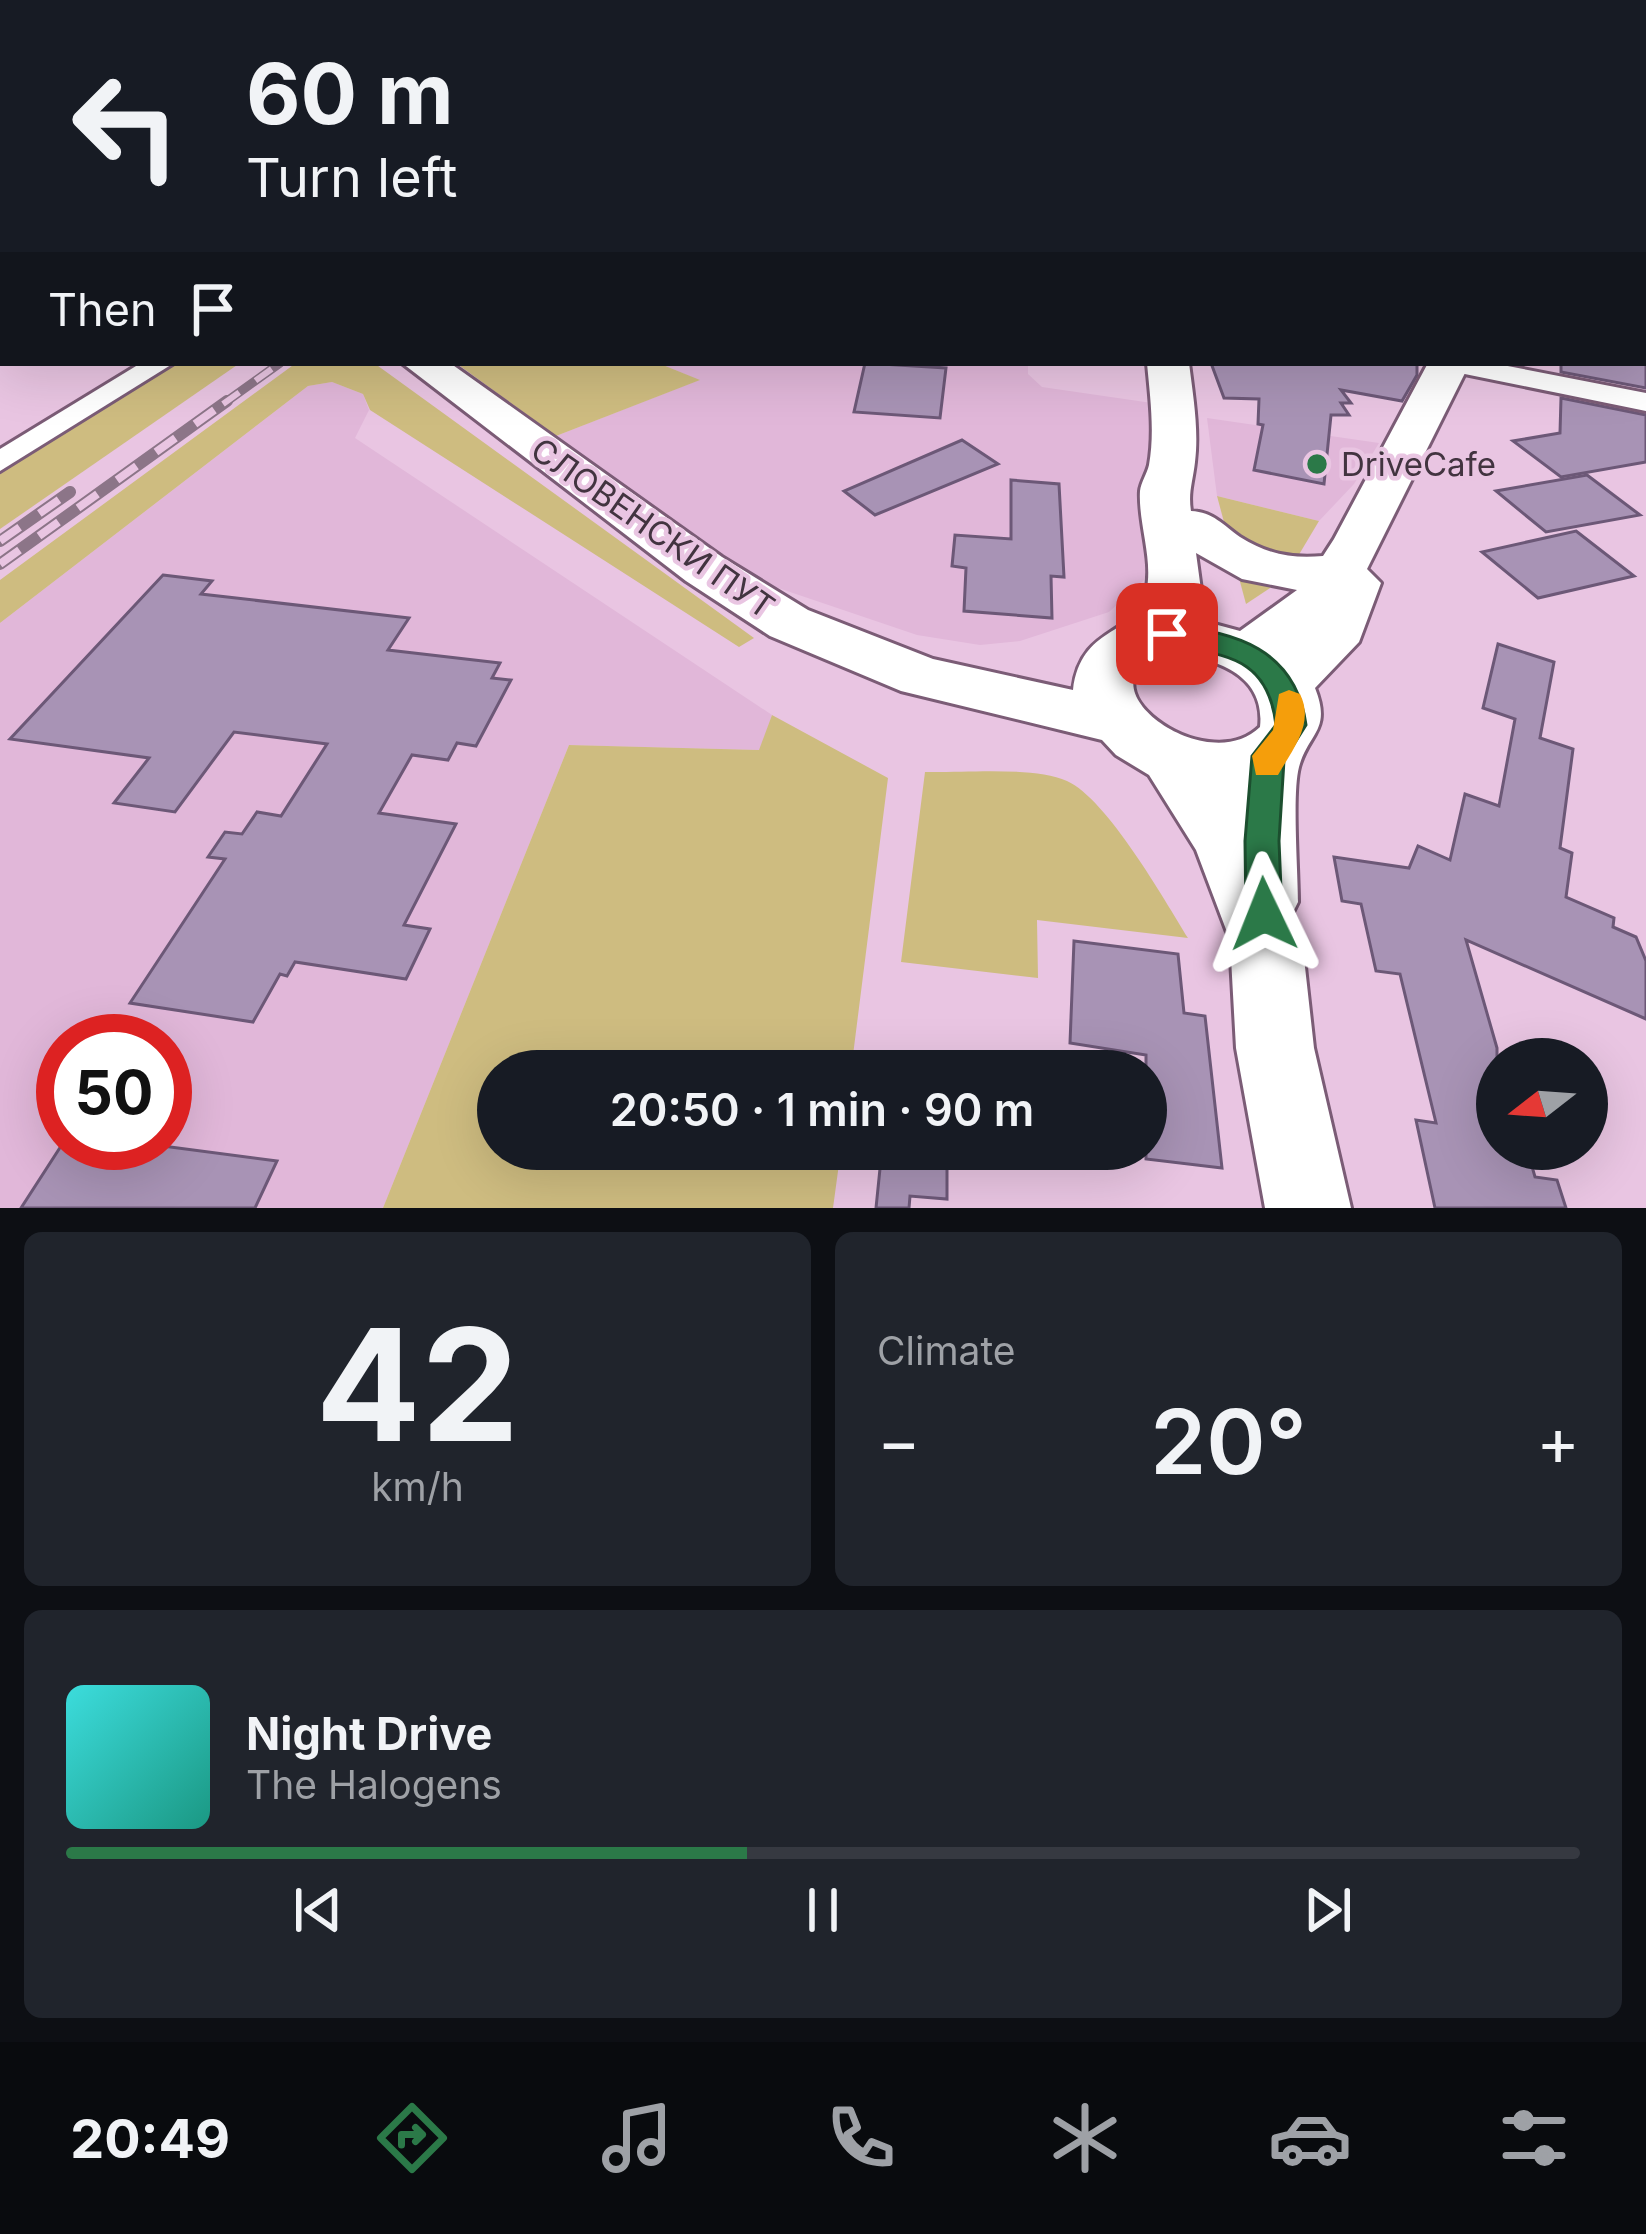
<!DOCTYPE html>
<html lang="en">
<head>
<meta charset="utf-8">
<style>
  body { margin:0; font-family:Inter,sans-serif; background:#20242c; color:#f1f3f6; height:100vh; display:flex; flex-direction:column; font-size:45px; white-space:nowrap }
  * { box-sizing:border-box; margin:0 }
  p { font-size:39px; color:#9ea1a6 }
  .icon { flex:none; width:66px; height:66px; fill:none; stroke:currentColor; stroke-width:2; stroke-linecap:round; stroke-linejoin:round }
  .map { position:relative; height:1208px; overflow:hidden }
  .panel { display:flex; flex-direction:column; gap:24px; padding:24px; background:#0d0f14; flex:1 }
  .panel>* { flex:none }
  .guide { position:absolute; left:0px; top:0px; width:1647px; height:366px; box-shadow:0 12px 48px #0002; background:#171b24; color:#f1f3f6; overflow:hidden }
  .needle { width:78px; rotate:253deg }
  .tools { position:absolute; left:1476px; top:1038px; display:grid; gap:24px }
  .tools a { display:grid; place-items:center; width:132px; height:132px; border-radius:50%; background:#171b24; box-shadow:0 12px 48px #0002; font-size:60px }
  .speed { position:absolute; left:36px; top:1014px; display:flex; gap:24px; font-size:60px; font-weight:700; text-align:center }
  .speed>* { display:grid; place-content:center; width:156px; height:156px; border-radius:50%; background:#171b24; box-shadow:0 12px 48px #0002; line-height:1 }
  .speed .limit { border:18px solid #d22; background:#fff; color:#111 }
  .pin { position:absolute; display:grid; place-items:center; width:102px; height:102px; color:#fff; margin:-51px; border-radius:24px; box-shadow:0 6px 18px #0006 }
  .me { position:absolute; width:132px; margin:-66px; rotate:358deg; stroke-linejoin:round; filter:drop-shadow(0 0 9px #0008) }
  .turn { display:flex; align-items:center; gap:42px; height:252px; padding:0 48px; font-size:54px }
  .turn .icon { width:156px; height:156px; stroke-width:2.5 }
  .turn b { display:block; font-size:84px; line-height:102px }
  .then { display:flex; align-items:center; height:114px; padding:0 48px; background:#0003; gap:24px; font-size:45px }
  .big { font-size:90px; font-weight:600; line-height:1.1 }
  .panel .tile { flex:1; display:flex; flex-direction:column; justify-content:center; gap:18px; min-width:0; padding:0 42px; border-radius:18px; background:#20242c }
  .panel .dial { align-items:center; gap:0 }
  .dial b { font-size:156px; line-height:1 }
  .song { display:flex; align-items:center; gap:36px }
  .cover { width:144px; height:144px; border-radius:18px; background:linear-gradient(135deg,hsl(180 70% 55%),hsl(170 70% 35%)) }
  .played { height:12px; border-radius:6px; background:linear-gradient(90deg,#2b7948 45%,#363941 45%) }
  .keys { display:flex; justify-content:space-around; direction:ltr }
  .heat { display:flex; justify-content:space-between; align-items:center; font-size:66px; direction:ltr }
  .panel .tiles { flex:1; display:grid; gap:24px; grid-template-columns:1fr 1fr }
  .tile:last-child { grid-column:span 2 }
  .trip { position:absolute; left:477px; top:1050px; width:690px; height:120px; border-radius:60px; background:#171b24; box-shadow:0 12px 48px #0002; font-weight:600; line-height:120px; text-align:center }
  .dock { display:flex; height:192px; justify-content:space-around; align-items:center; background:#090b0e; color:#9ea1a6 }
  .dock .icon { width:84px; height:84px }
  .dock .current { color:#2b7948 }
  .dock b { font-size:54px; color:#f1f3f6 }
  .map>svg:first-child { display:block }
  .built { fill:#e1b7d9; fill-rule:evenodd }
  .green { fill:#cebc80 }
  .building { fill:#a893b5; stroke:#6c5877; stroke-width:3 }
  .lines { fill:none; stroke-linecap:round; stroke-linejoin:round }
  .street-casing { stroke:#7b5c76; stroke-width:6 }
  .secondary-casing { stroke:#7b5c76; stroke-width:6 }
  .street { fill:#fff; fill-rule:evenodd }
  .secondary { fill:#fff; fill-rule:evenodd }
  .rail-far2-casing { stroke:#8c7588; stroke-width:6 }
  .rail-far1-casing { stroke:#8c7588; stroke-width:9 }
  .rail-casing { stroke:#8c7588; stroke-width:12 }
  .rail-far2 { stroke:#e9c5e2; stroke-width:4.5; stroke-dasharray:12; stroke-linecap:butt }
  .rail-far1 { stroke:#e9c5e2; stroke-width:6; stroke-dasharray:20; stroke-linecap:butt }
  .rail { stroke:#e9c5e2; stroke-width:8; stroke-dasharray:24; stroke-linecap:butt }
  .route { fill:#2b7948; stroke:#1c4f2f; stroke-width:3 }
  .slow { fill:#f59e0b }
  .poi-dot { fill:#2b7948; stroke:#e9c5e2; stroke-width:4.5 }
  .labels { text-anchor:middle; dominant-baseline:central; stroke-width:9; stroke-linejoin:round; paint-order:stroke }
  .poi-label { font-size:33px; fill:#423440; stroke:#e9c5e2; text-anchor:start }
  .street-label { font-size:33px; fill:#423440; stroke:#e9c5e2 }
</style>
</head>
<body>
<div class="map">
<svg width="1646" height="1208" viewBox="0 0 1646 1208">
  <rect width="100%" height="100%" fill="#e9c5e2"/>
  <g class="built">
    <path d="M658,363H1028V374L1042,387L1152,403L1148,457L1152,550L1144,580L1109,612L1020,641L980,645L917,635L752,579L556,436L699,380Z"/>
    <path d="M332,382L363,394L369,410L355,438L772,715L760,750L569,745L383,1208H0V623L308,386ZM63,1041H165V1143H63Z"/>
    <path d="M1207,418L1379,443L1354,484L1319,521L1217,496Z"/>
  </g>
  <g class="green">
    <path d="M172,363H240L0,529V473Z"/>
    <path d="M296,363H374L754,638L739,647L370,410L363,394L332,382L308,386L0,623V580Z"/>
    <path d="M456,363H658L700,380L556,436Z"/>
    <path d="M1217,496L1319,521L1285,578L1246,604Z"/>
    <path d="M772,715L888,778L851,1071H498V1149H841L833,1208H383L569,745L759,750Z"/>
    <path d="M925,772C963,773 1033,766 1067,781C1107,799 1164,899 1188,938L1037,920L1038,978L901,962Z"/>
  </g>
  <g class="building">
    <path d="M865,363L946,368L940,418L854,412Z"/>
    <path d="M1211,363H1417V375L1402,401L1341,390L1351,403H1341L1349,415H1331L1324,484L1254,470L1263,425L1258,424L1259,399L1224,398Z"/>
    <path d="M1561,363H1646V388L1561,372Z"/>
    <path d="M1561,398L1646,415V462L1561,477L1513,441L1560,433Z"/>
    <path d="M962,440L998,464L875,515L844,491Z"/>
    <path d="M1587,475L1640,515L1546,532L1496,491Z"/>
    <path d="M1011,480L1059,484L1064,577L1051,576L1052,618L964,611L966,568L952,566L955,535L1011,539Z"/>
    <path d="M1576,531L1634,576L1538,598L1482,552Z"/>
    <path d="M163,575L212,581L201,594L409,618L388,650L500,663L492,678L511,680L476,746L457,743L448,760L412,755L379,813L456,824L404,925L430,929L406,979L295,962L287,976L280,974L253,1022L130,1003L225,859L208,857L225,832L242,834L257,812L281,816L327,744L234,732L175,812L114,803L149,758L10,739Z"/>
    <path d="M1498,644L1554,662L1540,738L1573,749L1560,848L1572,853L1566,897L1614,918L1613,927L1636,937L1646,961V1019L1466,940L1497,1048V1149H1527L1535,1177L1557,1180L1566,1208H1435L1416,1120L1436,1123L1400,974L1376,971L1361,904L1342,901L1334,857L1409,868L1418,846L1450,860L1465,794L1499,806L1515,719L1483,708Z"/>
    <path d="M1074,941L1178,954L1184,1013L1205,1016L1222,1168L1146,1159V1055L1070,1043Z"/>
    <path d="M63,1143H140L277,1161L255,1208H21Z"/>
    <path d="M882,1149H947V1199L910,1196L909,1208H876Z"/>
  </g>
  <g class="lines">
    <g class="street-casing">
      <g id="street">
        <rect x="943" y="0" width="14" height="3"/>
        <path d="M1074,0H1146L1148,3H1076Z"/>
        <rect x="1644" y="54" width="2" height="10"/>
        <path d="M141,363H174L0,471V449Z"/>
        <path d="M1436,363H1492L1646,393V411L1450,371Z"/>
      </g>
    </g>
    <g class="secondary-casing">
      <g id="secondary">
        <path d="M1081,0H1103L1104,3H1082Z"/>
        <path d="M1542,0H1564L1566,3H1544Z"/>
        <path d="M0,145L3,146V164L0,163Z"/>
        <path d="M402,363H450L722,557L808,610L933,659L1073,690C1081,624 1135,638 1146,592C1154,561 1138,523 1140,491C1141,482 1147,474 1149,465C1155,432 1150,396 1147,363H1189C1193,395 1199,430 1195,462C1193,481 1188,492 1191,511C1213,512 1223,525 1240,537C1267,554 1292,559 1323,556L1334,539L1428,363H1470L1367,569L1381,583L1359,642L1315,688C1332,731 1308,733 1299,767C1292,793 1298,871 1298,902L1291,916L1302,940L1314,1048L1351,1208H1265L1236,1048L1230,940L1196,850L1149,775L1116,755L1102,740L901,691L770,636L686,581ZM1196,553L1242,579L1297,590L1240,631L1188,617L1201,590ZM1167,653C1213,657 1266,673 1260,727C1205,781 1071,680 1167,653Z"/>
      </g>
    </g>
    <use href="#street" class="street"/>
    <use href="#secondary" class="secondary"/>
    <g class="rail-far2-casing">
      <path id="rail-far2" d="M742,3L746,0"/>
    </g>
    <g class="rail-far1-casing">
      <path id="rail-far1" d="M223,404L280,363"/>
    </g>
    <g class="rail-casing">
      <g id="rail">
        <path d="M0,541L70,492"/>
        <path d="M0,564L227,401"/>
      </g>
    </g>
    <use href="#rail-far2" class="rail-far2"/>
    <use href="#rail-far1" class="rail-far1"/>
    <use href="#rail" class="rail"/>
  </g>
  <path class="route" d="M1167,625C1235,631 1296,649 1306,725L1284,760L1279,841L1282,914L1277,925L1264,930L1252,925L1246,914L1245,841L1252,756L1276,725C1267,648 1214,657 1157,641L1153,634Z"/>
  <path class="slow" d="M1289,690L1300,694C1315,724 1292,750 1278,775H1256L1252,756L1273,730L1279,694Z"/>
  <circle class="poi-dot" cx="1317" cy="464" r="12"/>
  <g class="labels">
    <g class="poi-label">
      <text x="1341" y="464">DriveCafe</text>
    </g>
    <g class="street-label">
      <text transform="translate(653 528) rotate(35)">СЛОВЕНСКИ ПУТ</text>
    </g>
  </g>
</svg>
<div class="tools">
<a><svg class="needle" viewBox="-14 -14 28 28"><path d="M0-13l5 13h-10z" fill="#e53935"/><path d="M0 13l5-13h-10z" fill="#9ea1a6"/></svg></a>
</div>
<div class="speed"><div class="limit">50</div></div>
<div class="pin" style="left:1167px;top:634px;background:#d93025"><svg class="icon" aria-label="arrive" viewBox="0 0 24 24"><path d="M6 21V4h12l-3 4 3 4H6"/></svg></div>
<svg class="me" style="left:1264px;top:914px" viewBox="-20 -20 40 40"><path d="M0-17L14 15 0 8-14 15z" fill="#2b7948" stroke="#fff" stroke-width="4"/></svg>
<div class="trip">20:50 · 1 min · 90 m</div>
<div class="guide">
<div class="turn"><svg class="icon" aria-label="left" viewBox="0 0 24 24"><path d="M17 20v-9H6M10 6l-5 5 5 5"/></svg><div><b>60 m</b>Turn left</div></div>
<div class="then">Then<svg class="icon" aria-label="arrive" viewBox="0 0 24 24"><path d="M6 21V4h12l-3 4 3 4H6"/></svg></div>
</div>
</div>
<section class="panel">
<div class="tiles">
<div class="tile dial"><b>42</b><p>km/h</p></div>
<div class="tile"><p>Climate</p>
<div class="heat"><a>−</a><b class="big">20°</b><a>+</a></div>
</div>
<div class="tile">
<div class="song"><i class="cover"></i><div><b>Night Drive</b><p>The Halogens</p></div></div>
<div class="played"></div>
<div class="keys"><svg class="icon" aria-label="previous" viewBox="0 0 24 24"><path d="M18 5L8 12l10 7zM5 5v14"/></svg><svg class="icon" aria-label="pause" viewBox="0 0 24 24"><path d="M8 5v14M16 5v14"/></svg><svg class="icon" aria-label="next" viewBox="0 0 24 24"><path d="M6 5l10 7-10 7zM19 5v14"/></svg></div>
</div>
</div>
</section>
<nav class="dock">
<b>20:49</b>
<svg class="icon current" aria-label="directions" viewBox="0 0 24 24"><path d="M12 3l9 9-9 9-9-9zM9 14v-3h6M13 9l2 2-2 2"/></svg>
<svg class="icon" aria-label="music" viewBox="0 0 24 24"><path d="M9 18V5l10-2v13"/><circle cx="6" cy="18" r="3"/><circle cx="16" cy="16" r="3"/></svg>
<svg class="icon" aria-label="phone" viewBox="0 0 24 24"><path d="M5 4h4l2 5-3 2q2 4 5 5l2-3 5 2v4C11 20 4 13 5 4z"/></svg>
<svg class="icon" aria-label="climate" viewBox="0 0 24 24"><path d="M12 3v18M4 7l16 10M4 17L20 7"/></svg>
<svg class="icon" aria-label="car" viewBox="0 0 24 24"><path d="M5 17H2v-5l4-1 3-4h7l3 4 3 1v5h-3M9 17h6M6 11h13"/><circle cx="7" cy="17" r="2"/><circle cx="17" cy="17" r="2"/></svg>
<svg class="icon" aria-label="filters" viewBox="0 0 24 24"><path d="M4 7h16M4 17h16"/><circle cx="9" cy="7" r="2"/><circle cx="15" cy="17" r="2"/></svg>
</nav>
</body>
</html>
